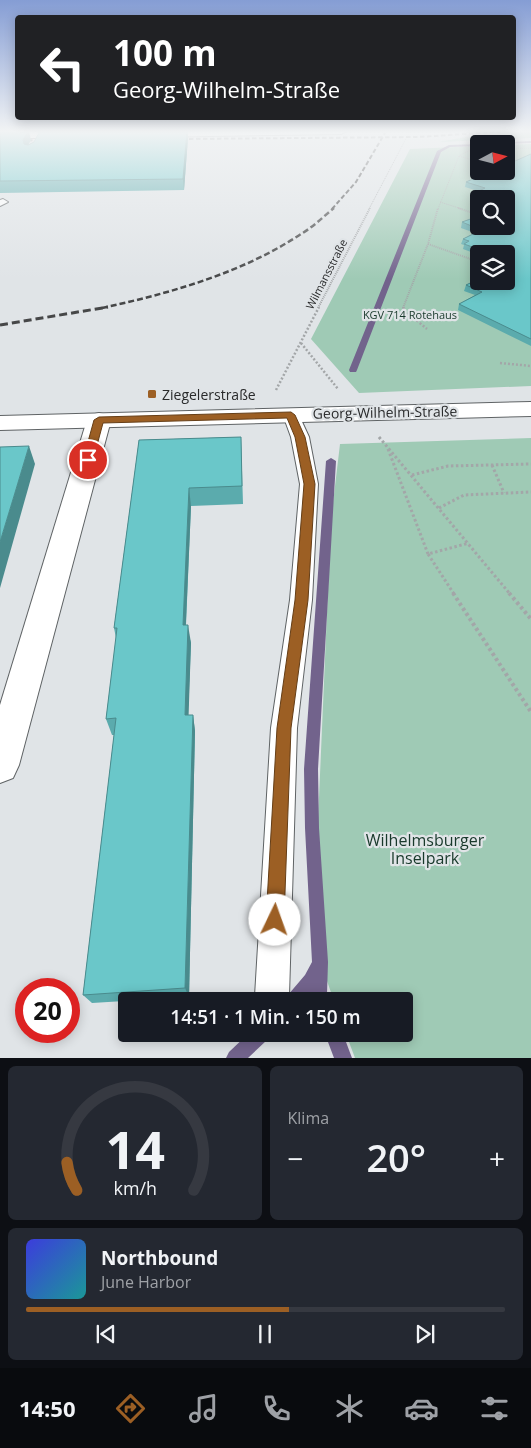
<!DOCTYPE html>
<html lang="de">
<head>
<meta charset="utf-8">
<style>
  body { margin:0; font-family:"Open Sans",sans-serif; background:#242831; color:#f1f3f6; height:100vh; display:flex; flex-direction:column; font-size:19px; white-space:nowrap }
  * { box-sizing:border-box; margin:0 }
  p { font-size:16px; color:#9ea1a6 }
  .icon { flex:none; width:28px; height:28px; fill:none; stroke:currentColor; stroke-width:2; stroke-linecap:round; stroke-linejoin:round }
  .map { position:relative; height:1058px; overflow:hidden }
  .panel { display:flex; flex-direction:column; gap:8px; padding:8px; background:#0d0f14; flex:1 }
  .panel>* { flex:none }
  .top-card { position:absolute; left:15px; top:15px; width:501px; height:105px; border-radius:5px; box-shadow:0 2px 12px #0003; background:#202124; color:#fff; overflow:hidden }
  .needle { width:32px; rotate:83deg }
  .tools { position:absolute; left:470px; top:135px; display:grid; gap:10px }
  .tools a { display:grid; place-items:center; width:45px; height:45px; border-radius:5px; background:#171b24; box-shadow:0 2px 12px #0003; font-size:25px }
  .speed { position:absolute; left:15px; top:978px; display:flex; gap:10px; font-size:25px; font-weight:700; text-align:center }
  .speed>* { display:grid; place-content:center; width:65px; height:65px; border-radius:50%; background:#171b24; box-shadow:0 2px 12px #0003; line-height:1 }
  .speed .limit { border:8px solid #d22; background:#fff; color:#111 }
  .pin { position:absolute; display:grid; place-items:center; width:42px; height:42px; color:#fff; margin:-21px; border:2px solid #fff; border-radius:50%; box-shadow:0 1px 5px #0007 }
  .me { position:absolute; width:55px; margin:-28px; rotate:3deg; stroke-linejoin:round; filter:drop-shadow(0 0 4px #0008) }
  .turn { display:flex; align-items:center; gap:18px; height:105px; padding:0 15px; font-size:22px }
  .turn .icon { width:65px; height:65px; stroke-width:2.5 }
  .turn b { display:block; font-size:35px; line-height:42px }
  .big { font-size:38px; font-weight:600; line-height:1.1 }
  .panel .widget { flex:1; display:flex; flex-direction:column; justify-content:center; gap:8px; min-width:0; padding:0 18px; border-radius:8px; background:#242831 }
  .panel .dial { align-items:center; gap:0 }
  .dial svg { height:130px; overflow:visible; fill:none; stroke:#363941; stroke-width:7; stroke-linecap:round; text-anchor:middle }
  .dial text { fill:#f1f3f6; stroke:none }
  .song { display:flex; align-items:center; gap:15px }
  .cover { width:60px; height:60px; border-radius:8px; background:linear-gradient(135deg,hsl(240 70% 55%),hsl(180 70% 35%)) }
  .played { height:5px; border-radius:2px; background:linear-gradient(90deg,#9c5f24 55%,#363941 55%) }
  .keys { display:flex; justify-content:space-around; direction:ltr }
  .heat { display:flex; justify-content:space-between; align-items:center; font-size:28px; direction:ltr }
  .panel .tiles { flex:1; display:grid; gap:8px; grid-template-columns:1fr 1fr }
  .widget:last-child { grid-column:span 2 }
  .trip { position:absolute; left:118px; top:992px; width:295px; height:50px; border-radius:5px; background:#171b24; box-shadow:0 2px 12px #0003; font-weight:600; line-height:50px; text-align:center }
  .tab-bar { display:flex; height:80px; justify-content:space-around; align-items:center; background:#090b0e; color:#9ea1a6 }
  .tab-bar .icon { width:35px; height:35px }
  .tab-bar .current { color:#9c5f24 }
  .tab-bar b { font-size:22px; color:#f1f3f6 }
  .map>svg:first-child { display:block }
  .green { fill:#9fcab5; fill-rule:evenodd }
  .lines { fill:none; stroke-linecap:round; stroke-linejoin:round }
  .stream { fill:#72638c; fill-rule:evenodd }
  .lane-casing { stroke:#5f6365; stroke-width:2 }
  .street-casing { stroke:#5f6365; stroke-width:2 }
  .secondary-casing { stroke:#5f6365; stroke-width:2 }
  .path-far4 { stroke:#a3a6a8; stroke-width:1; stroke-dasharray:1 1; stroke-linecap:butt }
  .path-far3 { stroke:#a3a6a8; stroke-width:2; stroke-dasharray:1 1; stroke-linecap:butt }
  .path-far2 { stroke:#a3a6a8; stroke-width:2.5; stroke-dasharray:2 2; stroke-linecap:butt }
  .path-far1 { stroke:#a3a6a8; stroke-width:3; stroke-dasharray:2.5 2.5; stroke-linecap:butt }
  .path { stroke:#a3a6a8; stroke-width:4; stroke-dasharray:3 3; stroke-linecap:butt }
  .lane { fill:#fff; fill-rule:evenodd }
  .street { fill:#fff; fill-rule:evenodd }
  .secondary { fill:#fff; fill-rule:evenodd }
  .rail-far2 { stroke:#464748; stroke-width:2; stroke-dasharray:4.5 2.5; stroke-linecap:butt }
  .rail-far1 { stroke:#464748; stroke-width:2.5; stroke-dasharray:6 3; stroke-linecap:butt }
  .rail { stroke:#464748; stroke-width:3; stroke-dasharray:8 4; stroke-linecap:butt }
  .wall { fill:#5babad }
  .shaded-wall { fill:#4a8b8d }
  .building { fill:#6ac7c9; stroke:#4a8b8d }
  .route { fill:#9c5f24; stroke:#653e17 }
  .poi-dot { fill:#9c5f24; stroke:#e0e4e7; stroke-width:2 }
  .labels { text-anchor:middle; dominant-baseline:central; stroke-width:4.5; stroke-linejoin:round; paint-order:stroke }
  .far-street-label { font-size:11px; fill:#292a2b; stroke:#e0e4e7 }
  .far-park-label { font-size:11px; fill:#18392b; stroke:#e0e4e7 }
  .poi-label { font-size:14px; fill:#292a2b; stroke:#e0e4e7; text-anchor:start }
  .street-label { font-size:14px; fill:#292a2b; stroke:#e0e4e7 }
  .near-park-label { font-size:16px; fill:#18392b; stroke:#e0e4e7 }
</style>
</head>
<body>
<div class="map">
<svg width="531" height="1058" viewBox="0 0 531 1058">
  <rect width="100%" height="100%" fill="#e0e4e7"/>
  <g class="green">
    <path d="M519,131H531V138L439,142L476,135Z"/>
    <path d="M531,144V386L359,393L311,339L410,149L479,146V171H506V145ZM479,199H506V226H479ZM479,254H506V281H479Z"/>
    <path d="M531,438V1058H355L346,1034H404V1001H334L327,981L317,844L331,520L340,444Z"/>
  </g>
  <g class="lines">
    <g class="stream">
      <path d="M531,141V143L494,144L496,143Z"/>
      <path d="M479,144V146L450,147L441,152L357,370L356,372H350L349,370L437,151L449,145Z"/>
      <path d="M331,458L336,461L318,769L319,828L328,962L327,994L330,1001H314L311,994L305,1001H286L288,995L305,975L312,962L305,828L304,769L326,461Z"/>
      <path d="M248,1034H270L267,1040L248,1058H226L229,1052Z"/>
      <path d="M325,1034H343L352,1058H334Z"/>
    </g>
    <g class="lane-casing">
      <g id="lane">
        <path d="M3,199L8,202L0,206V200Z"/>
        <path d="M291,410L297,411L309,437L318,484L312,600L297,728L289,996L287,1001H257L255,996L271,728L290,600L300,484L291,437L283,415L285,411Z"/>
      </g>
    </g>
    <g class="street-casing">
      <path id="street" d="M99,413L107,415L111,420L19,765L13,778L0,783V705L87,420L91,415Z"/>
    </g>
    <g class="secondary-casing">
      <g id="secondary">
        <path d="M347,131L341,134L150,137L144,134L147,131Z"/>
        <path d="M0,132H75L81,135L75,138H0Z"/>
        <path d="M531,402V416L0,430V416Z"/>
      </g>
    </g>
    <g class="path-far4">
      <path d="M506,149L531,148"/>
      <path d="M459,156L479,162"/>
      <path d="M440,202L462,209"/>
      <path d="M369,209L410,131"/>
      <path d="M438,209L459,156L468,151L479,150"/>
    </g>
    <g class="path-far3">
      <path d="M458,208L479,215"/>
      <path d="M428,244L479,262"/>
      <path d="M318,308L370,208"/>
      <path d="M403,308L428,244L438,208"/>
    </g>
    <g class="path-far2">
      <path d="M404,307L403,309L427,329"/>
      <path d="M301,343L338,389"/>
      <path d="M500,363L531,366"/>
      <path d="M276,390L319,307"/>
    </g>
    <g class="path-far1">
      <path d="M379,437L510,594"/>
      <path d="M388,449L428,554"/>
      <path d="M492,465L504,493"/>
      <path d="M412,475L448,466L531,464"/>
      <path d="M439,508L464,495L531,492"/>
      <path d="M454,594L428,554L469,543"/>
    </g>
    <g class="path">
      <path d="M453,593L531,712"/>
      <path d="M509,593L531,619"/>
    </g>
    <use href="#lane" class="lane"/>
    <use href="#street" class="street"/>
    <use href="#secondary" class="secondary"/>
    <g class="rail-far2">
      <path d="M175,139L418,137L508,131"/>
      <path d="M0,141L48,140"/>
      <path d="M332,209L356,182L385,133"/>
    </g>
    <path class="rail-far1" d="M102,308C171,293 242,273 301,234C313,227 323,217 334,208"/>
    <path class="rail" d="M0,325L108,307"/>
  </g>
  <g class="wall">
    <path d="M0,131L31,140L28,145L34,142L40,131H188V138L184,190L0,193Z"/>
    <path d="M531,154V346L458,310L459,304L475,295L464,291L466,285L476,280L470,278L471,272L479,268V281L506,254H479V255L463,249L464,245L461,244L463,239L475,233L461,228L462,222L506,226V199H479V201L472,198L473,194L478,191L465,187L466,182Z"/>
    <path d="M241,437L243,504L191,506L186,625L191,643L188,715H193L195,731L189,997L92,1003L83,995L114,735H112L106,719L116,638L114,628L139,440Z"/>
  </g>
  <g class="shaded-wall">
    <path d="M28,131H29L31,140L25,150L23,140Z"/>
    <path d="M187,131L188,138L184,190L183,179Z"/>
    <path d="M29,446L35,464L0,588V542Z"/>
    <path d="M189,488L191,506L185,643L183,625Z"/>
    <path d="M188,625L191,643L188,732L185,715Z"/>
    <path d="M193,715L195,731L189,997L185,988Z"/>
  </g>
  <g class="building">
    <path d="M0,131H28L23,140L24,144L28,145L34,142L40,131H187L183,179L0,181Z"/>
    <path d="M531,154V339L459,304L482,292L466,285L479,279V281H506V254H492L464,244L469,241L463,239L481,230L462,222L479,216V226H506V205L507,204H506V199H489L473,194L485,188L466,182L491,171H506V165Z"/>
    <path d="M479,268V275L471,272Z"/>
    <path d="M241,437L242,486L189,488L183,625H188L185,715H193L185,988L83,995L116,718L106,719L117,628H114L139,440Z"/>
    <path d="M29,446L14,496L0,542V447Z"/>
  </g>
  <linearGradient id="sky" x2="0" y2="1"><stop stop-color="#859dd4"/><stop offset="0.47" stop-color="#f1f3f4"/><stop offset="1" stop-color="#f1f3f4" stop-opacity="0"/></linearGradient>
  <rect width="531" height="279" fill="url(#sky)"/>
  <path class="route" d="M291,412L295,415L305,437L315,484L308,600L291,728L284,920L281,926L275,929L269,926L266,920L277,728L295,600L304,484L295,437L287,418L103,423L93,460L88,463L83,460L94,420L99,417Z"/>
  <rect class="poi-dot" x="147" y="389" width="10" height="10" rx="2.5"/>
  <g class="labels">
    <g class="far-street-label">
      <text transform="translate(326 274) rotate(-63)">Wilmansstraße</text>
    </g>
    <g class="far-park-label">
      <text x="410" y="314">KGV 714 Rotehaus</text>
    </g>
    <g class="poi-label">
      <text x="162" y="394">Ziegelerstraße</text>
    </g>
    <g class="street-label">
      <text transform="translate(385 412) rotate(-1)">Georg-Wilhelm-Straße</text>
    </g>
    <g class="near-park-label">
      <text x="425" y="840">Wilhelmsburger<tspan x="425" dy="18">Inselpark</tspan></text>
    </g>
  </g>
</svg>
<div class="tools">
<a><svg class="needle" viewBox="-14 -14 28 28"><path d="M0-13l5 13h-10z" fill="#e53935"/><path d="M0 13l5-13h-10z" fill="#9ea1a6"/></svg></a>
<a><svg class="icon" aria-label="search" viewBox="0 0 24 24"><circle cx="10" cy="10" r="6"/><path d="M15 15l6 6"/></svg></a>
<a><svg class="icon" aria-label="layers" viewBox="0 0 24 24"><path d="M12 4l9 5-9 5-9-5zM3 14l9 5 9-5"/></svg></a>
</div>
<div class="speed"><div class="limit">20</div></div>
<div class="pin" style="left:88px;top:460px;background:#d93025"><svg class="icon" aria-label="arrive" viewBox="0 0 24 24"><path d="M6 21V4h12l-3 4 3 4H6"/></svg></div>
<svg class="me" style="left:275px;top:920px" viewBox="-20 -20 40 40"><circle r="19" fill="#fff"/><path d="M0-13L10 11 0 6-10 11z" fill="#9c5f24"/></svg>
<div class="trip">14:51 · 1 Min. · 150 m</div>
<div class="top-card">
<div class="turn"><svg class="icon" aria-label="left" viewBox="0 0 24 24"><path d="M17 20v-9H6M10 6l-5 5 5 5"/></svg><div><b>100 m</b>Georg-Wilhelm-Straße</div></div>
</div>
</div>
<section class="panel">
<div class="tiles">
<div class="widget dial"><svg viewBox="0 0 100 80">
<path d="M14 69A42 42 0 1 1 86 69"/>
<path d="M14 69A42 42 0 0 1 8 52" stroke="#9c5f24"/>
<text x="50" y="56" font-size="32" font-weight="700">14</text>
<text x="50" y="72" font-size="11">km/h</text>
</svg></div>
<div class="widget"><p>Klima</p>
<div class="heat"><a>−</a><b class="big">20°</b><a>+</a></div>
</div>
<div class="widget">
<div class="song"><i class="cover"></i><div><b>Northbound</b><p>June Harbor</p></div></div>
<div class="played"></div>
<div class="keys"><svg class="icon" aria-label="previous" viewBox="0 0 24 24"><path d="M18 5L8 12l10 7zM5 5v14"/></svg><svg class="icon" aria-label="pause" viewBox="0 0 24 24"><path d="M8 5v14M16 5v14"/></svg><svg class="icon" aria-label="next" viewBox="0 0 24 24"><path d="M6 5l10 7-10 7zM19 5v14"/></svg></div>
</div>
</div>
</section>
<nav class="tab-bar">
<b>14:50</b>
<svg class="icon current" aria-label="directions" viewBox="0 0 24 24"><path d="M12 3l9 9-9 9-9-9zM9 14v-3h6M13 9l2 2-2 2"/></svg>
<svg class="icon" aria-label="music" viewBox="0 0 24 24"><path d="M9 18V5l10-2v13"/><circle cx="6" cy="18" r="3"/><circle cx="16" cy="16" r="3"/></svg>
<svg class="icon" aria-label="phone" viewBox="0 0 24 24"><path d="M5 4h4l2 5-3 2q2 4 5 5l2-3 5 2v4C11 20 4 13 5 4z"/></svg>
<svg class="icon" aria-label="climate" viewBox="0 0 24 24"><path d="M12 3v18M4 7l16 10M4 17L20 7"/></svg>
<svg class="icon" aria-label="car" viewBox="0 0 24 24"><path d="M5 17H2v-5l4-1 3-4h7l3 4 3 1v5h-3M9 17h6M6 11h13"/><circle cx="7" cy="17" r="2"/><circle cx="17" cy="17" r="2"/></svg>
<svg class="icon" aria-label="filters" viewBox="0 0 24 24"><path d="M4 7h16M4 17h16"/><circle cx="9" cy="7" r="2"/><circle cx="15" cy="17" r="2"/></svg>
</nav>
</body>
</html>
